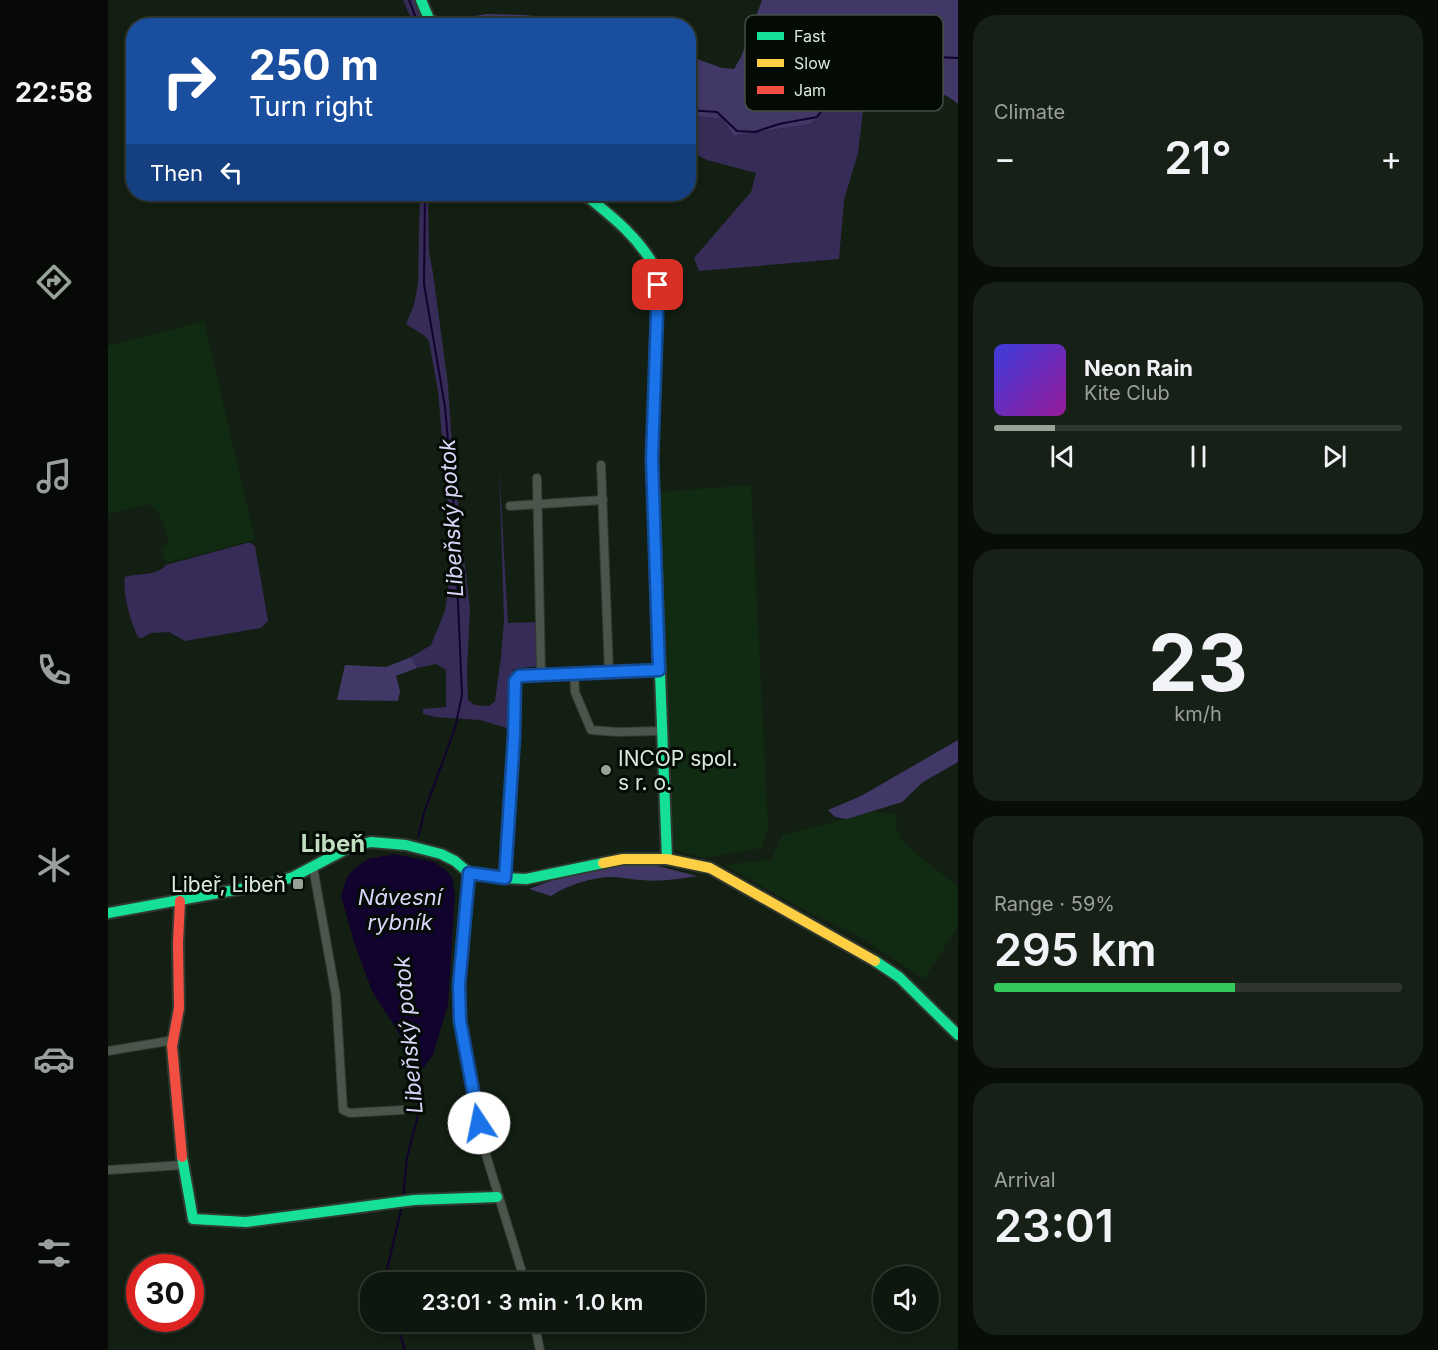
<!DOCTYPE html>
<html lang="en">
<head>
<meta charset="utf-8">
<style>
  body { margin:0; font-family:Inter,sans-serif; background:#172017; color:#f1f3f6; height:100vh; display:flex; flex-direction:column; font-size:22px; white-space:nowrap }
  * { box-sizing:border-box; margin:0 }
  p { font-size:20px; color:#9b9f9e }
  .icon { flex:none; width:33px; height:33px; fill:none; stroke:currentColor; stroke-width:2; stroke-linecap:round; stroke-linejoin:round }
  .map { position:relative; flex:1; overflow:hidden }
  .side { display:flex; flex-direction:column; gap:15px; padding:15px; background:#080d08; width:480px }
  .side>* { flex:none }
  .banner { position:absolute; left:18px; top:18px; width:570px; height:183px; border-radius:24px; box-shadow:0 3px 9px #0003,0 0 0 2px #2e362e; background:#1a4fa0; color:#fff; overflow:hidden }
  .controls { position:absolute; left:765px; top:1266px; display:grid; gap:12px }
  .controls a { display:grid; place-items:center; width:66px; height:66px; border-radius:50%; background:#0e170e; box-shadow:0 3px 9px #0003,0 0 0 2px #2e362e; font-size:30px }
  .speed { position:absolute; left:18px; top:1254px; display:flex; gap:12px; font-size:30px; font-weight:700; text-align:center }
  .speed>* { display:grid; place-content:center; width:78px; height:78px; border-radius:50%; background:#0e170e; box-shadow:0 3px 9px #0003,0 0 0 2px #2e362e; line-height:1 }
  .speed .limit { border:9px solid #d22; background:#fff; color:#111 }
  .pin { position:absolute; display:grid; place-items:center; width:51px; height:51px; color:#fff; margin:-26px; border-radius:12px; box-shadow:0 3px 9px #0006 }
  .me { position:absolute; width:66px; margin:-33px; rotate:349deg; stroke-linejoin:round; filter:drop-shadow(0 0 4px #0008) }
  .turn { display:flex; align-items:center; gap:21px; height:126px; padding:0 24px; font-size:27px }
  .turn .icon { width:78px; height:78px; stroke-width:2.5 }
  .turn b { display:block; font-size:42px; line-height:51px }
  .then { display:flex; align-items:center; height:57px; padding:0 24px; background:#0003; gap:12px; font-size:22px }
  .big { font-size:45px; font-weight:600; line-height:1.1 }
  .side .widget { flex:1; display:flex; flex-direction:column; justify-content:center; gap:9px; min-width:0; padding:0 21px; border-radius:24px; background:#172017 }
  .side .dial { align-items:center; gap:0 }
  .dial b { font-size:78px; line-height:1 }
  .song { display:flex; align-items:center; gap:18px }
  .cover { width:72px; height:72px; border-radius:9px; background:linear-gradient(135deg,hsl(240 70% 55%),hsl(300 70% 35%)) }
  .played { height:6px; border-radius:3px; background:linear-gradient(90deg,#96a396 15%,#2e362e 15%) }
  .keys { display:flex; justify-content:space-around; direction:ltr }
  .heat { display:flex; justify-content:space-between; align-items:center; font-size:33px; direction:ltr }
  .charge { height:9px; border-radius:4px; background:linear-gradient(90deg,#34c759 59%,#2e362e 0) }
  .trip { position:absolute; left:252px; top:1272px; width:345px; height:60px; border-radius:24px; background:#0e170e; box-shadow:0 3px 9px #0003,0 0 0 2px #2e362e; font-weight:600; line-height:60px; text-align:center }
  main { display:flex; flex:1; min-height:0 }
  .tab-bar { display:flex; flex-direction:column; width:108px; justify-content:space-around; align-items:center; background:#060906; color:#9b9f9e }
  .tab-bar .icon { width:42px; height:42px }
  .tab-bar .current { color:#96a396 }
  .tab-bar b { font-size:27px; color:#f1f3f6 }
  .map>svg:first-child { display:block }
  .built { fill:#102b11 }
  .green { fill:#362c57 }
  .forest { fill:#423867 }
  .water { fill:#12032e }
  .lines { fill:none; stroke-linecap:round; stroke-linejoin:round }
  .stream { stroke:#12032e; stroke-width:2 }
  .street-casing { stroke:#313a31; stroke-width:10 }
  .fast-casing { stroke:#313a31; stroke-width:14 }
  .slow-casing { stroke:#313a31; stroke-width:14 }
  .jam-casing { stroke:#313a31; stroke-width:14 }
  .street { stroke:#4b554b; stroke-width:8 }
  .fast { stroke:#16e098; stroke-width:10 }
  .slow { stroke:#ffcf43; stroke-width:10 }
  .jam { stroke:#f24e42; stroke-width:10 }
  .route-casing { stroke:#114b97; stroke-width:15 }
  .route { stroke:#1a73e8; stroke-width:10 }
  .poi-dot { fill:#96a396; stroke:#030b04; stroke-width:2 }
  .labels { text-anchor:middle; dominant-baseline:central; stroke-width:6; stroke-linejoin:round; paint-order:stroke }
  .poi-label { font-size:21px; fill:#dceadc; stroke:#030b04; text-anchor:start }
  .water-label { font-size:22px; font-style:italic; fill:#dad4f8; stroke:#030b04 }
  .quarter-label { font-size:24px; font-weight:bold; fill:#c1ddc0; stroke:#030b04 }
  .key { fill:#030b04; stroke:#444e45; stroke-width:1.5 }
  .key-label { font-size:16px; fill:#dceadc }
</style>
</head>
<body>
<main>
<nav class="tab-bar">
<b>22:58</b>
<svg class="icon current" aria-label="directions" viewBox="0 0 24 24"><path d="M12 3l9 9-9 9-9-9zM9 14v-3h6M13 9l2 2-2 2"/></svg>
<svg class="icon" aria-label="music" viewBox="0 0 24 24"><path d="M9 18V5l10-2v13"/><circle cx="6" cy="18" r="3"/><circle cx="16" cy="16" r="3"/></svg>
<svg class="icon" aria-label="phone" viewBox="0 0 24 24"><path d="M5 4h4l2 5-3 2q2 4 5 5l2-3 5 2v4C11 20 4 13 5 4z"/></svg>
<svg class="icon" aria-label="climate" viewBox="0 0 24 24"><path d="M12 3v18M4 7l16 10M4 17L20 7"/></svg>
<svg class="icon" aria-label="car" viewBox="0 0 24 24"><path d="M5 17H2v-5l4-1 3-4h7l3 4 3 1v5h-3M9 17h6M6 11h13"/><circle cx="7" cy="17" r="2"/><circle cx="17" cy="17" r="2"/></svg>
<svg class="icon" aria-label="filters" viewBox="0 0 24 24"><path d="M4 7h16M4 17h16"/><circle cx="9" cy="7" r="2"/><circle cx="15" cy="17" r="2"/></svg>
</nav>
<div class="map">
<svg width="850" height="1350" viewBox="0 0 850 1350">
  <rect width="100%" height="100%" fill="#131f13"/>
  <g class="built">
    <path d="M96,321L147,540L58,563L53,549L61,541L52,515L41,504L0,514V346Z"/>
    <path d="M643,485L660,828L654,848L595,858L566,849L550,492Z"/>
    <path d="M764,812L789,814L788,826L792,838L800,847L850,887V927L816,979L754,938L704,914L620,867L621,864L663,860L674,835Z"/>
  </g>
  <g class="green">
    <path d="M295,0H309L319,25H306Z"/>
    <path d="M745,81L760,92L767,105L755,111L750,153L736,200L731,259L591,271L586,258L643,192L648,173L599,160L581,151L580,123L587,116L616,119L625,136L703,124L727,96Z"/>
    <path d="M312,194H320L321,252L325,273L340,385L345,461L362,609L359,672L360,700L367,705L381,706L387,701L393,657L396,619L391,466L400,623L429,622L431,666L405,669L403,719L399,728L372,720L327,717L315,714V709L338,707V670L328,664L309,668L303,657L323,645L337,611L343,569L342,529L330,391L321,341L317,336L298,324L306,305L310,283Z"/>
    <path d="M139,543H143L147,546L160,621L153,628L77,641L61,632L43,633L34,638H31C23,626 14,590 17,577C30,573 50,576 58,565Z"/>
  </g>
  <g class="forest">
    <path d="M654,0H850V104C826,84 817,95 791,102C783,104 775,104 767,105L760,92L745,81L727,96L703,124L625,136L616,119L587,116L581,123V56L614,68L626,69L633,57Z"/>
    <path d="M378,14C409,15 434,13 463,25H331L327,15C344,22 360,17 378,14Z"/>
    <path d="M303,657L309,668L288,676L292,691L290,701L229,700L237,665L278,667Z"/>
    <path d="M850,740V762L815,782L794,802L739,819L727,817L720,810L753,796Z"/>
    <path d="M542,864L589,876C571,879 552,882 533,880C524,880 514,877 505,877C485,877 459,885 443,896L421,889C462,873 498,865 542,864Z"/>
  </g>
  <path class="water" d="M286,854L326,862L338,870L344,877L347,895L340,1004L325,1055L312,1072L307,1071L296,1041L264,991L246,942L233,896L239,877L246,869L260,859Z"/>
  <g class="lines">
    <g class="stream">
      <path d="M301,0L311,26"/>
      <path d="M580,110L609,112L629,131L647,132L671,124L709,117C717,106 725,93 734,83C762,57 814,56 850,58"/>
      <path d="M310,837L317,810L347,728L354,695L346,509L337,407L316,284L317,194"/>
      <path d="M295,1198L299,1157L311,1112L305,1064"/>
      <path d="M276,1282L294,1206"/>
      <path d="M288,1322L297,1350"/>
    </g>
    <g class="street-casing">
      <g id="street">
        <path d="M493,465L501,672"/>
        <path d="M429,478L433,673"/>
        <path d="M402,506L495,500"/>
        <path d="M466,673L467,692L483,730L510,732L553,731"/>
        <path d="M205,867L228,996L235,1110L242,1113L294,1110"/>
        <path d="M361,873L351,985L353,1021L375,1145L417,1282"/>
        <path d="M397,878L406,736L407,681L411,676L551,670"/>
        <path d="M0,1051L66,1040"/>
        <path d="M0,1170L75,1165"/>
        <path d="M426,1322L432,1350"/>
      </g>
    </g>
    <g class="fast-casing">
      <g id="fast">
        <path d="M313,0L324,26"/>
        <path d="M476,194C505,217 533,239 550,273L544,459L559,859"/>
        <path d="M0,913L165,883L185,877L242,847L263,842L298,845L333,854L347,861L361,873L397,878L418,879L495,863"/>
        <path d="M767,961L791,977L850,1035"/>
        <path d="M74,1157L85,1219L138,1222L306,1200L389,1197"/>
      </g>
    </g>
    <g class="slow-casing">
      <path id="slow" d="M495,863L515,859H559L602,868L767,961"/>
    </g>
    <g class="jam-casing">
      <path id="jam" d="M72,901L70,943L71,1008L64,1046L74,1157"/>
    </g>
    <use href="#street" class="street"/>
    <use href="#fast" class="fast"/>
    <use href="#slow" class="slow"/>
    <use href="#jam" class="jam"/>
  </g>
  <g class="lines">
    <g class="route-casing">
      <path id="route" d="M371,1123L352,1021L351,985L361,873L397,878L406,736L407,681L411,676L551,670L544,459L550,285"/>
    </g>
    <use href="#route" class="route"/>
  </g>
  <g class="poi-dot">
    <circle cx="498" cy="770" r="6"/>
    <rect x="184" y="878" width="12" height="12" rx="3"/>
  </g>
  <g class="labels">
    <g class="poi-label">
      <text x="510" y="758">INCOP spol.<tspan x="510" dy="24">s r. o.</tspan></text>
      <text x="178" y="884" text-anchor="end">Libeř, Libeň</text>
    </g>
    <g class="water-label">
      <text transform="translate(343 518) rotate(-93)">Libeňský potok</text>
      <text x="292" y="897">Návesní<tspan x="292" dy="25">rybník</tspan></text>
      <text transform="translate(300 1035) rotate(-95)">Libeňský potok</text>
    </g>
    <g class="quarter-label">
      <text x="225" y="843">Libeň</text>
    </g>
  </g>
  <rect x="637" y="15" width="198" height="96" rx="9" class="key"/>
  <rect x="649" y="32" width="27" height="8" fill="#16e098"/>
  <rect x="649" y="59" width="27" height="8" fill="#ffcf43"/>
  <rect x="649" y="86" width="27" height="8" fill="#f24e42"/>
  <g class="key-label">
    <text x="686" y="42">Fast</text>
    <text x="686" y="69">Slow</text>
    <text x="686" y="96">Jam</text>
  </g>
</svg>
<div class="controls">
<a><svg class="icon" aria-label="sound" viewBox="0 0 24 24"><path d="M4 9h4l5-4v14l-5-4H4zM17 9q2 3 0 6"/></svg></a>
</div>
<div class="speed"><div class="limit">30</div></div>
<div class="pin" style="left:550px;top:285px;background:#d93025"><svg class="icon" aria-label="arrive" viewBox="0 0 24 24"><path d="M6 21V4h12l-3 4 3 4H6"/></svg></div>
<svg class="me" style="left:371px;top:1123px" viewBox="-20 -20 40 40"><circle r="19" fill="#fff"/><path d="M0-13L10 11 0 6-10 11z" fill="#1a73e8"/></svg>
<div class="trip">23:01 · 3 min · 1.0 km</div>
<div class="banner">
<div class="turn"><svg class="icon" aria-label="right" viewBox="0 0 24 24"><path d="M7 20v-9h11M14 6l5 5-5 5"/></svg><div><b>250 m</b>Turn right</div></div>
<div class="then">Then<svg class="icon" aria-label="left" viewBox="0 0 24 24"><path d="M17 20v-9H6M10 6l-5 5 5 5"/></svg></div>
</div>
</div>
<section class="side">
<div class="widget"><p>Climate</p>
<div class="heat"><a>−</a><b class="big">21°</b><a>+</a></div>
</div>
<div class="widget">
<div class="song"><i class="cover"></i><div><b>Neon Rain</b><p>Kite Club</p></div></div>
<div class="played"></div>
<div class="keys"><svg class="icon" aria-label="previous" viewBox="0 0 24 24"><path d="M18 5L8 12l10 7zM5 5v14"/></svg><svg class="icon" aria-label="pause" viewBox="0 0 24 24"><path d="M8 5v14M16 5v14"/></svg><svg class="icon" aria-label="next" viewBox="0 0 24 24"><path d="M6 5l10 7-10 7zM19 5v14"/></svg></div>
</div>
<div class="widget dial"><b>23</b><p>km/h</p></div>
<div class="widget"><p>Range · 59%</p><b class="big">295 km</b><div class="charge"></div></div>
<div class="widget"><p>Arrival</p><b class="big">23:01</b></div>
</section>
</main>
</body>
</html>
